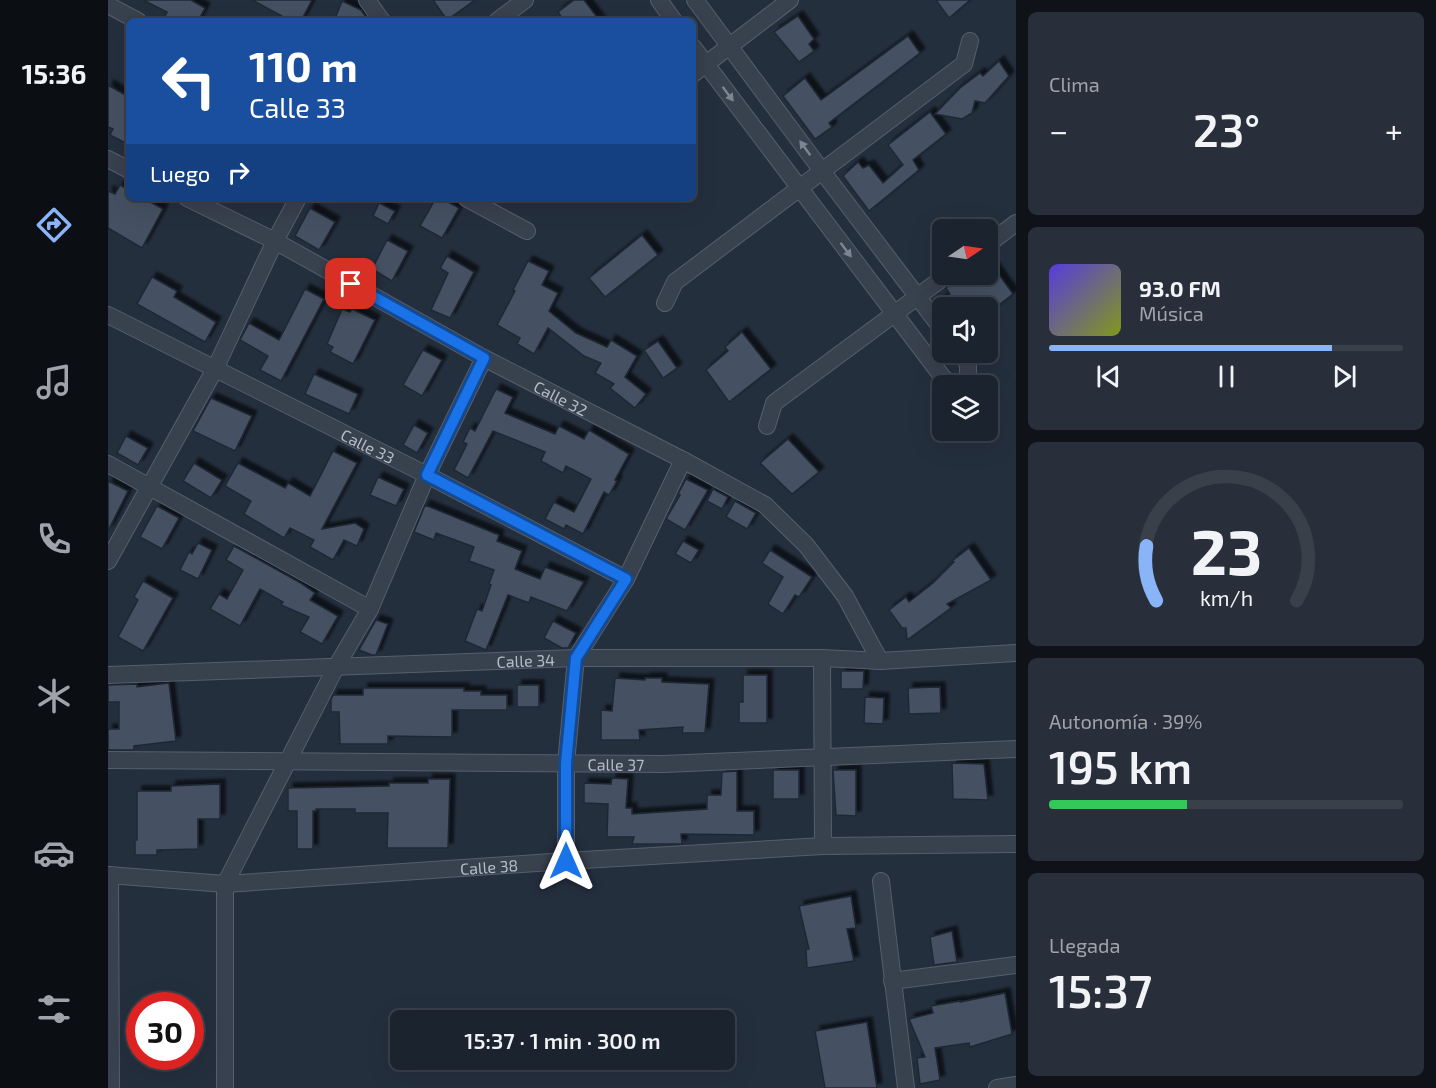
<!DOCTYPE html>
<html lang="es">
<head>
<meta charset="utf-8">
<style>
  body { margin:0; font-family:"Exo 2",sans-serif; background:#282f3a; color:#f1f3f6; height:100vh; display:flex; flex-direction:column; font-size:22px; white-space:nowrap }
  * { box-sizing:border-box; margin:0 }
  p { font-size:20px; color:#a0a4aa }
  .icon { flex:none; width:33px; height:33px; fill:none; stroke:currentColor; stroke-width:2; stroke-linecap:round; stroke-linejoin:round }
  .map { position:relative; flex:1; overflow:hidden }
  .drawer { display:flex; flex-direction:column; gap:12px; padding:12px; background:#0f1319; width:420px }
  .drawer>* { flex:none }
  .guide { position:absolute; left:18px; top:18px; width:570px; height:183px; border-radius:9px; box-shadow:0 6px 24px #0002,0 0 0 2px #39404a; background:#1a4fa0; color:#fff; overflow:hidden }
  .needle { width:39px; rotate:77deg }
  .tools { position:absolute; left:824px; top:219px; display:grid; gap:12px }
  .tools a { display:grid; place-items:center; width:66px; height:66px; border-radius:9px; background:#1b232e; box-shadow:0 6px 24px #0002,0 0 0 2px #39404a; font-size:30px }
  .speed { position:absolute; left:18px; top:992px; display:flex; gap:12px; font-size:30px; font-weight:700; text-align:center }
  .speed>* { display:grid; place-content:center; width:78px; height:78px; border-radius:50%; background:#1b232e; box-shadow:0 6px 24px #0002,0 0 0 2px #39404a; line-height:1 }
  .speed .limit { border:9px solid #d22; background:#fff; color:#111 }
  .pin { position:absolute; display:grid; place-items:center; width:51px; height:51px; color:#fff; margin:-26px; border-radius:12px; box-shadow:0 3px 9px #0006 }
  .me { position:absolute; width:66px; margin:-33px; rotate:0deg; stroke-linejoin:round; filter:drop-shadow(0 0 4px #0008) }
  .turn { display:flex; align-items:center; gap:21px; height:126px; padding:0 24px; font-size:27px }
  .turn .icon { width:78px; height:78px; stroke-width:2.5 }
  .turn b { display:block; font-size:42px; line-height:51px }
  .then { display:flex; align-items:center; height:57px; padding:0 24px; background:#0003; gap:12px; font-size:22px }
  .big { font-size:45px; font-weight:600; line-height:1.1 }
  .drawer .widget { flex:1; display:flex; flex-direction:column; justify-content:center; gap:9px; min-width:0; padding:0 21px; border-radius:9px; background:#282f3a }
  .drawer .dial { align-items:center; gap:0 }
  .dial svg { height:156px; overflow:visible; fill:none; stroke:#39404a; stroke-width:7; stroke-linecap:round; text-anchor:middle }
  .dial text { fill:#f1f3f6; stroke:none }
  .song { display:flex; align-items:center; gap:18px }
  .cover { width:72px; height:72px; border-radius:9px; background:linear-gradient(135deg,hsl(250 70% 55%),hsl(70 70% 35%)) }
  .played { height:6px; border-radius:3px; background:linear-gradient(90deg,#8ab4f8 80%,#39404a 80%) }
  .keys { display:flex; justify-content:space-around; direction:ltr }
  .heat { display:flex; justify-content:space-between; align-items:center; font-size:33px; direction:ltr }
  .charge { height:9px; border-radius:4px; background:linear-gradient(90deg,#34c759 39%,#39404a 0) }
  .trip { position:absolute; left:282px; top:1010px; width:345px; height:60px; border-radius:9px; background:#1b232e; box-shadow:0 6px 24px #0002,0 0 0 2px #39404a; font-weight:600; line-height:60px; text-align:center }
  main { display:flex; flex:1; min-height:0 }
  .menu { display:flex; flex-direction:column; width:108px; justify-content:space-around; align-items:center; background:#0b0e12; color:#a0a4aa }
  .menu .icon { width:42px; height:42px }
  .menu .selected { color:#8ab4f8 }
  .menu b { font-size:27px; color:#f1f3f6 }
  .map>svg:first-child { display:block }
  .building { fill:#455162; stroke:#1f2835; stroke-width:1.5; filter:url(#shadow) }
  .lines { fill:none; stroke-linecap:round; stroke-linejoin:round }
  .minor-casing { stroke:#565f6c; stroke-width:18 }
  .minor { stroke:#38414e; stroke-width:16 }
  .oneway { fill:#7c8592 }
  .route-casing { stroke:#114b97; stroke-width:15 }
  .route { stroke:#1a73e8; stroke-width:10 }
  .labels { text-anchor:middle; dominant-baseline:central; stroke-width:6; stroke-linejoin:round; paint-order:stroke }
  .street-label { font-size:16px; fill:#b4bcc9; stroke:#1d2633 }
</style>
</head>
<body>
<main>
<nav class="menu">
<b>15:36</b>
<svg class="icon selected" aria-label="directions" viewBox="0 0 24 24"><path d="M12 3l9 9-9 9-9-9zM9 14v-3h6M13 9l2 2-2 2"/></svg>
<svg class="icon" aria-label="music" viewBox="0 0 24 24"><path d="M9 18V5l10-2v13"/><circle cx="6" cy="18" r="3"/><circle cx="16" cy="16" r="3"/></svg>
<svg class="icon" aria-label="phone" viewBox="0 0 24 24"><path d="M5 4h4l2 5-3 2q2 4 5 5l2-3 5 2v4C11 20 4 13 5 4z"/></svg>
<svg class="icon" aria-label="climate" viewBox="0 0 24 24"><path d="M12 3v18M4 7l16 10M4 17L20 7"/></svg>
<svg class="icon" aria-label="car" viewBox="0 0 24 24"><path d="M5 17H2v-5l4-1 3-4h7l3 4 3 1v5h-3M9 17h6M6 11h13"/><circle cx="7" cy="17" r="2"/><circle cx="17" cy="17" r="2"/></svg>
<svg class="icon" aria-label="filters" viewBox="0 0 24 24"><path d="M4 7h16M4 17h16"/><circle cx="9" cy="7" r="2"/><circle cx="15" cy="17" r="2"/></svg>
</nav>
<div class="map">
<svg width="908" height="1088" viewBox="0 0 908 1088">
  <defs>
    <filter id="shadow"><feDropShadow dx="5" dy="-5" stdDeviation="1.5" flood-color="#0009"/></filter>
  </defs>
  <rect width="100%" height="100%" fill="#242f3e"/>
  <g class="building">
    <path d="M35,0H83L97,8L90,21H55L59,12Z"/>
    <path d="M144,0H204L193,21H183Z"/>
    <path d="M325,0H367L339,20Z"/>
    <path d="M466,0H476L492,21H456L450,12Z"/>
    <path d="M828,0H862L841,18Z"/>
    <path d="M234,1L253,10L261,21H226Z"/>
    <path d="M690,16L706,39L701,44L706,51L691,62L666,32Z"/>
    <path d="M800,36L812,53L721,123L724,127L707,139L675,96L697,78L713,100Z"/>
    <path d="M891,61L901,76L877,103L867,101L864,113L854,119L827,114L852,88L872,73L875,76Z"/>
    <path d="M0,85L21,97V145L2,135L5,129L0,127Z"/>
    <path d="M822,112L838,134L805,160L811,170L761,211L735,176L750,162L755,168L761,165L775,183L795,165L780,145Z"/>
    <path d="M12,185L21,190V198H35L55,209L34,248L0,228V191L7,194Z"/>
    <path d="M328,198H333L351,208L334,238L312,226Z"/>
    <path d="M271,203L287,211L280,224L265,216Z"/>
    <path d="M202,208L227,222L211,250L187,236Z"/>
    <path d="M534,235L550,255L497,297L481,278Z"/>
    <path d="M279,240L300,251L284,281L264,269Z"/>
    <path d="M339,256L366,272L342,318L323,310L340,273L332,268Z"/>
    <path d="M879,258L905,294L887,308H831L828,304L842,294L838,288L857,274H879Z"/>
    <path d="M420,261L441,271L434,285L450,293L441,311L468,333L499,347L503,340L529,356L517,377L538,394L527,408L502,388L506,384L487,373L493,363L476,356L440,328L426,354L409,344L412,338L389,325L407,291L405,290Z"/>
    <path d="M44,277L69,291L66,297L108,322L97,342L29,304Z"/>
    <path d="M197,289L216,299L173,381L152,370L160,356L132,340L141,323L171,340Z"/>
    <path d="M234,309L242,312L244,309L267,320L245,364L222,352L225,347L219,344Z"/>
    <path d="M634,332L663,369L621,402L598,370L620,351L617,347Z"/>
    <path d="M550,341L569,368L555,378L536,350Z"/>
    <path d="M315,350L334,360L314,396L295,385Z"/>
    <path d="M206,374L250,394L241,414L197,394Z"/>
    <path d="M388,389L405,397L397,413L447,434L451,426L476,439L481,430L521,454L507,480L509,481L501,495L496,492L475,534L458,525L456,529L437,519L446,502L466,512L483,479L458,466L455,473L433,461L437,452L385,431L360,478L346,470L359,444L355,442L362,428L367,431Z"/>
    <path d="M103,398L144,416L127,451L85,431Z"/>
    <path d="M306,425L320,433L309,453L295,445Z"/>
    <path d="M18,436L40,448L30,465L9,453Z"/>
    <path d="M680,439L711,472L684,494L652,463Z"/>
    <path d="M225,451L249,463L214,529L247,523L256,529L249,546L236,540L225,560L202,547L206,540L182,528L176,538L136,514L143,501L117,486L130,463L177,488L180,483L202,496Z"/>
    <path d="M86,463L114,480L103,498L75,481Z"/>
    <path d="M270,477L296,489L288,506L262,495Z"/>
    <path d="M578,479L600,490L577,530L558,519L572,495L570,494Z"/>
    <path d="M0,481L20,491L0,531Z"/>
    <path d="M605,489L620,497L614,509L599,501Z"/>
    <path d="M627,501L648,513L639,529L618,517Z"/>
    <path d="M317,505L391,535L389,541L414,551L407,569L432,579L437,567L476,582L459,611L423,597L421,603L400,595L378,650L357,641L369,609L374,611L383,585L381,584L386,570L361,561L366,547L328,533L326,540L306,532Z"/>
    <path d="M49,506L71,518L54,549L32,537Z"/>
    <path d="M575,541L591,550L583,563L567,554Z"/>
    <path d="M90,543L104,550L90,579L72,570L81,552L84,554Z"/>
    <path d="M126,546L191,582L207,593L202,600L230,616L214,644L192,632L201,617L173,605L175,602L152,589L132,626L102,609L111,594L119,599L135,570L118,560Z"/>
    <path d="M861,548L883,580L839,604L843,608L799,640L798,628H794L781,610L798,597L801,602L825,583L846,562L844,561Z"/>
    <path d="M662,550L704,577L691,597L687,595L675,614L660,604L675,577L654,563Z"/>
    <path d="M35,581L65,598L35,651L10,637L30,600L26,597Z"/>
    <path d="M268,620L280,624L268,655H264L251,650Z"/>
    <path d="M445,621L468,633L460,648H454L436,638Z"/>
    <path d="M733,671H756L755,689H733Z"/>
    <path d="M635,675H659V723H631V702H635Z"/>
    <path d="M507,678L537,680V678H554V682L601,684L597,733H574L575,727L531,730L532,740H493V710L504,711Z"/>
    <path d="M61,683L68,741L26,746V750H0V729H11V702H0V685L29,684V687Z"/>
    <rect x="409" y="685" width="22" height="22"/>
    <path d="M832,687L833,713L801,714L800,688Z"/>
    <path d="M255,688H356V691H373V695H399V710H344V737L280,736V744H232L231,712H223V700L225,695H255Z"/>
    <path d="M757,697L776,698L775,724L756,723Z"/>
    <path d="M844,763L876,764L880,800L845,799Z"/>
    <rect x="665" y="770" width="26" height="29"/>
    <path d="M725,770H748V816L728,815Z"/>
    <path d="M629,771V811H646V835L573,834L574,844H524L526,837H499L500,804L476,803V783L503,784L504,778L520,779L518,808H524V814L599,809V795H613L614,772Z"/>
    <path d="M320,779H342L340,848H279L280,813H247V809H208V811H205V849H189V811H180V788L281,786V783H320Z"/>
    <path d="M112,784V819H90V849L49,850V855H27V840H29V791H63V786Z"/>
    <path d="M743,896L748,928L739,929L746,961L699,968L698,949H701L691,906Z"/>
    <path d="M844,931L849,962L826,965L822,937Z"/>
    <path d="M897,993L904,1034L862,1047L861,1043L827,1048L832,1080L812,1084L809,1058L817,1057L801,1019L825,1013L823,1006L852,1001V1002Z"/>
    <path d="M759,1022L769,1088H717L707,1031Z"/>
  </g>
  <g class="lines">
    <g class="minor-casing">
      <g id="minor">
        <path d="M259,0L274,21"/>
        <path d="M551,0L566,21"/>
        <path d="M587,0L714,171L834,329"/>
        <path d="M0,5L30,21"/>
        <path d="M389,21L417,0"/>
        <path d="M585,47L836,379L846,384L853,383L860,376V364L852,352"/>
        <path d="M585,74L682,0"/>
        <path d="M0,159L21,170"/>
        <path id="s1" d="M79,198L167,241L376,358L575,460L657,505L698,545L737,596L772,661"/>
        <path d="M358,198L419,231"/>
        <path d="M879,245L908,223"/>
        <path d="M557,303L567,282L856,64L862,41"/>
        <path id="s2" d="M0,315L319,475L518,579"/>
        <path d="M659,426L666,403L840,274"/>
        <path d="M0,464L262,609"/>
        <path d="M0,561L107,369L167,241L190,198"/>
        <path d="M714,658L715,846"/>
        <path id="s3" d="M0,675L468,658H714L772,661L908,653"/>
        <path id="s4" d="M0,760L556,764L908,749"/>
        <path d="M458,861V763L468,658L518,579L575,460"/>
        <path id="s5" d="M0,875L117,884L458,861L715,846L908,844"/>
        <path d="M2,875L3,1088"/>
        <path d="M773,881L798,1088"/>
        <path d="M784,981L908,965"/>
        <path d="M117,1088V884L228,667L262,609L319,475L376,358"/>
        <path d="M889,1088L908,1085"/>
      </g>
    </g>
    <use href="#minor" class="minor"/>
  </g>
  <defs><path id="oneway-solid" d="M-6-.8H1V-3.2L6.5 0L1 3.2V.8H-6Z" transform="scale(1.5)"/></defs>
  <g class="oneway">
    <use href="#oneway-solid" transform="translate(620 94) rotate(53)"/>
    <use href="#oneway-solid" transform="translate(697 148) rotate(-126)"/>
    <use href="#oneway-solid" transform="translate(738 250) rotate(53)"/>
  </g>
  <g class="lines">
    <g class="route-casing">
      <path id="route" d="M243,284L376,358L319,475L518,579L468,658L458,763V861"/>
    </g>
    <use href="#route" class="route"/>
  </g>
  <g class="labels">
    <g class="street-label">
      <text stroke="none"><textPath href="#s1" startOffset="424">Calle 32</textPath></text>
      <text stroke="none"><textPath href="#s2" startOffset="291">Calle 33</textPath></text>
      <text stroke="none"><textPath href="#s3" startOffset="418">Calle 34</textPath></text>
      <text stroke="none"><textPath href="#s4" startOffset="508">Calle 37</textPath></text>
      <text stroke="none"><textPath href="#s5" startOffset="382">Calle 38</textPath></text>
    </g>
  </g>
</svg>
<div class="tools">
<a><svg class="needle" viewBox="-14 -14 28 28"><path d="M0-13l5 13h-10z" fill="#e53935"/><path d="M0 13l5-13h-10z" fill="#a0a4aa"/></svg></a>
<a><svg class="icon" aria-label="sound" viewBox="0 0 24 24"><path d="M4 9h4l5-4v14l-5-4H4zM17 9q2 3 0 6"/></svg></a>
<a><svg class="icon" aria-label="layers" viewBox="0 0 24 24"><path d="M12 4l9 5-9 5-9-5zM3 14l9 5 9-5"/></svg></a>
</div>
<div class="speed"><div class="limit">30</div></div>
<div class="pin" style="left:243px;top:284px;background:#d93025"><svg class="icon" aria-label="arrive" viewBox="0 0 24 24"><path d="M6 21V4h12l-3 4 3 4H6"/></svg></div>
<svg class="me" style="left:458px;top:861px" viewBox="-20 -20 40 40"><path d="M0-17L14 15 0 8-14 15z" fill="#1a73e8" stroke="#fff" stroke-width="4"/></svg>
<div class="trip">15:37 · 1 min · 300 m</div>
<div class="guide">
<div class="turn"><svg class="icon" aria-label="left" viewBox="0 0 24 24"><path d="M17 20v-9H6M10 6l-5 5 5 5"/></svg><div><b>110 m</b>Calle 33</div></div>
<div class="then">Luego<svg class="icon" aria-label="right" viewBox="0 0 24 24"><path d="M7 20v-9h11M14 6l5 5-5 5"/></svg></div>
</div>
</div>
<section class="drawer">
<div class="widget"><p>Clima</p>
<div class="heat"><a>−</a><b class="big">23°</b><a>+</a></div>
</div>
<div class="widget">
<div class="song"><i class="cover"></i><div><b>93.0 FM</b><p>Música</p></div></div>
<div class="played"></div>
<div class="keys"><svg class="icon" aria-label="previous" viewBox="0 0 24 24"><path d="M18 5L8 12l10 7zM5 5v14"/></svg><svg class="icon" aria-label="pause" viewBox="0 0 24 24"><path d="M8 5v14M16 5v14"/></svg><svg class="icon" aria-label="next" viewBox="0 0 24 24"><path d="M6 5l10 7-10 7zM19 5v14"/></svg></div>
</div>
<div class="widget dial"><svg viewBox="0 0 100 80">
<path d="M14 69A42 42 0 1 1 86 69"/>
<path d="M14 69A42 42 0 0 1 9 41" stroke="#8ab4f8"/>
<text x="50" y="56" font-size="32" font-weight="700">23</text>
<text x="50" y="72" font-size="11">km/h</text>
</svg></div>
<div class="widget"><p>Autonomía · 39%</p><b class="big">195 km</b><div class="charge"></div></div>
<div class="widget"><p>Llegada</p><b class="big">15:37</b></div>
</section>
</main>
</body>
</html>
